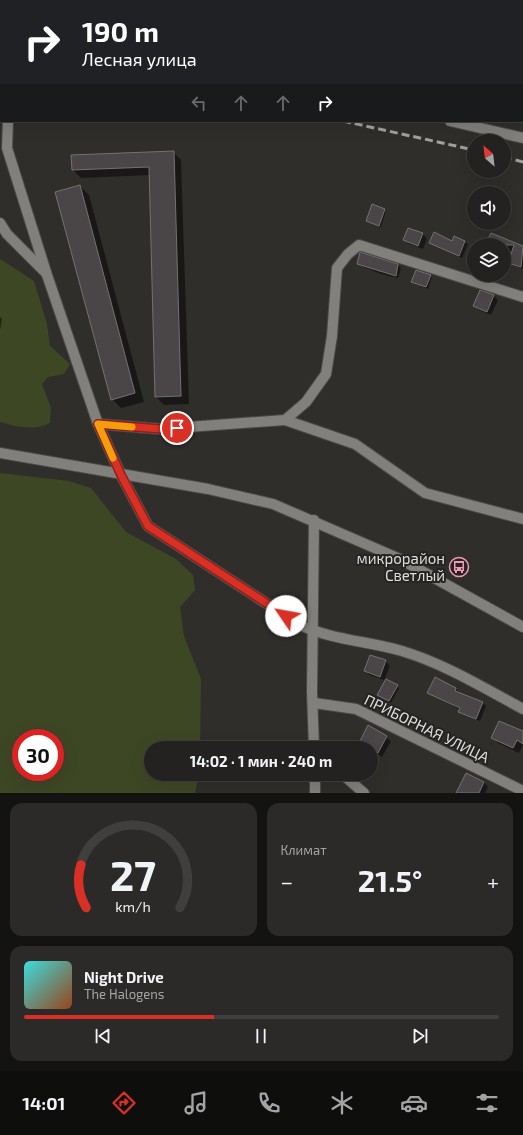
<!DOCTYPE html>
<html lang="ru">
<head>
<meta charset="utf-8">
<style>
  body { margin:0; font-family:"Exo 2",sans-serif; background:#2b2a29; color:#f1f3f6; height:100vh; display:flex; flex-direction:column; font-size:15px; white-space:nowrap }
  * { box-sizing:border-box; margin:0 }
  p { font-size:13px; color:#a3a4a5 }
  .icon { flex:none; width:22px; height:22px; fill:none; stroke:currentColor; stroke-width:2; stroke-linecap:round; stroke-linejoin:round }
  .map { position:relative; height:793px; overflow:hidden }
  .sheet { display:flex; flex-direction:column; gap:10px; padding:10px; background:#131312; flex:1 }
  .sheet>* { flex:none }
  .hud { position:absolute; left:0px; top:0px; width:523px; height:122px; box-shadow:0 4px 16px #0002,0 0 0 1px #403f3e; background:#202124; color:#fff; overflow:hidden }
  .needle { width:26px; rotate:332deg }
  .controls { position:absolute; left:467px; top:134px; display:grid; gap:8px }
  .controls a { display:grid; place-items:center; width:44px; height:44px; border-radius:50%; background:#232220; box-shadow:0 4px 16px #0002,0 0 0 1px #403f3e; font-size:20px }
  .speed { position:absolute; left:12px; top:729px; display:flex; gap:8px; font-size:20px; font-weight:700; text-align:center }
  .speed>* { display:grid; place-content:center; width:52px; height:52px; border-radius:50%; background:#232220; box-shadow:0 4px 16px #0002,0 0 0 1px #403f3e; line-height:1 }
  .speed .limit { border:6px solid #d22; background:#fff; color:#111 }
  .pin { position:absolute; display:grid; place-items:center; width:34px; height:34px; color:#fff; margin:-17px; border:2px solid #fff; border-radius:50%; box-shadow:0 1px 4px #0007 }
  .me { position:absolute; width:44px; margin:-22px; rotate:303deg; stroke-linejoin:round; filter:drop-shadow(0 0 3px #0008) }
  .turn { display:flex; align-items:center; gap:14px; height:84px; padding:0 16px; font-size:18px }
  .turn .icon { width:52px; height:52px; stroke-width:2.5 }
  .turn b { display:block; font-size:28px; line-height:34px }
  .lanes { display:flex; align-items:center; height:38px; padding:0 16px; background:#0003; justify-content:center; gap:20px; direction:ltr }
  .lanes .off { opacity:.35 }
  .big { font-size:30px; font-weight:700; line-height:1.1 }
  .sheet .tile { flex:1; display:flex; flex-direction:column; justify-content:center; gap:6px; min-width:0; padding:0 14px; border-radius:12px; background:#2b2a29 }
  .sheet .dial { align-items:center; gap:0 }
  .dial svg { height:104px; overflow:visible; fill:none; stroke:#403f3e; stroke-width:7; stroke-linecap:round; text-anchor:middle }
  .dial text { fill:#f1f3f6; stroke:none }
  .song { display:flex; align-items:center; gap:12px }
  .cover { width:48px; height:48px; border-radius:6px; background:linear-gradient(135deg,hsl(180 70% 55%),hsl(20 70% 35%)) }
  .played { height:4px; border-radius:2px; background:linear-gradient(90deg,#d93025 40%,#403f3e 40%) }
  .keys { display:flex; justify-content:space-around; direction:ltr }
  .heat { display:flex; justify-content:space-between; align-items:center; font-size:22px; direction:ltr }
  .sheet .tiles { flex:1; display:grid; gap:10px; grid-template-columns:1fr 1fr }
  .tile:last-child { grid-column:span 2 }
  .trip { position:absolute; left:144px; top:741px; width:234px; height:40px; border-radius:20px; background:#232220; box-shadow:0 4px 16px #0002,0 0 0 1px #403f3e; font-weight:700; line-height:40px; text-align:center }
  .menu { display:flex; height:64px; justify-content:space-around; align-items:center; background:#0e0e0d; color:#a3a4a5 }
  .menu .icon { width:28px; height:28px }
  .menu .selected { color:#d93025 }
  .menu b { font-size:18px; color:#f1f3f6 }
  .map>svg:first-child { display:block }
  .green { fill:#3e4724; fill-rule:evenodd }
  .shadow { fill:#0007 }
  .building { fill:#4a4648; stroke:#757173 }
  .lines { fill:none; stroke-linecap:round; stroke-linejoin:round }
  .minor-casing { stroke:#4c4a48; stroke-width:12 }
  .tertiary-casing { stroke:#4c4a48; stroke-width:12 }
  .minor { stroke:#81807c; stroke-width:10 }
  .tertiary { stroke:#81807c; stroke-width:10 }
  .rail { stroke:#a2a19f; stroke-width:3; stroke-dasharray:8 4; stroke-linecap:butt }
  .route-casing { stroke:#8d1f18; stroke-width:10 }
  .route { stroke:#d93025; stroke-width:7 }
  .slow { stroke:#f59e0b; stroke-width:7 }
  .labels { text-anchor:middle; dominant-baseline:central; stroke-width:4; stroke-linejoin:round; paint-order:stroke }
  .poi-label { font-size:15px; fill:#dfdedc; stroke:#262422; text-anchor:end }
  .street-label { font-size:15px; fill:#dfdedc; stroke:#262422 }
</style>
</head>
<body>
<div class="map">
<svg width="523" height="793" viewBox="0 0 523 793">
  <rect width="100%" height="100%" fill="#2f2e2b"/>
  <g class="green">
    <path d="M0,259L34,281L47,324L50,346L70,364L64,374L48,377L42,384L51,408L50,423C34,431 17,427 0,422Z"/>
    <path d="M0,473L69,481L91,488L126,532L176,559L193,575L195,590L180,607L184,636L201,679L200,748H151V774H199L195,793H0ZM21,738H55V772H21Z"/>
  </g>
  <g class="shadow">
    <path d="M173,152L181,160L189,404L164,405L156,397L150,175L81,178L73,170L72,156Z"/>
    <path d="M80,186L89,195L144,402L121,408L112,399Z"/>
    <path d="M385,210L386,211L381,227L367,221Z"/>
    <path d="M409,229L423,234L427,239L423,249L409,244L405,240Z"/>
    <path d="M491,234L523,247V269L504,261V245H486Z"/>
    <path d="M454,237L468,244L462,258L431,243L452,242Z"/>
    <path d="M358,264L398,265L401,268L398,278L381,274L361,266Z"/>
    <path d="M430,275L432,277L428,289L412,282Z"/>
    <path d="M494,296L498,300L491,315L479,310L474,305Z"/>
    <path d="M0,317L2,319L0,330Z"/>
    <path d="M385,661L390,666L384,680L369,675L365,671Z"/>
    <path d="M397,686L399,688L391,703L378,695Z"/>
    <path d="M456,689L458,693L483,703L486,706L480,721L463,714L460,711V710L429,692Z"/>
    <path d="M369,727L391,741L382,757L360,742Z"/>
    <path d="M523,732V745L519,753L498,743L492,737Z"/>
    <path d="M484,782L488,787L485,793H457Z"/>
  </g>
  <g class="building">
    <path d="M174,151L181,396L155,397L149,167L72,170L71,155Z"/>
    <path d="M80,185L135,393L111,400L55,192Z"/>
    <path d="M372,204L385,209L379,226L366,221Z"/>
    <path d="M408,228L423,233L418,246L403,240Z"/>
    <path d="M434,232L452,241L454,236L465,241L459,256L429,243Z"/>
    <path d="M491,233L523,246L521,267L508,263L514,245H485Z"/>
    <path d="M360,252L398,264L396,276L357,264Z"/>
    <path d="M416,270L431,275L426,287L411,282Z"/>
    <path d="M480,290L494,295L487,312L473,306Z"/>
    <path d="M370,655L386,660L380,677L364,671Z"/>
    <path d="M435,677L456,688L455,691L483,702L476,719L458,712L460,708L427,693Z"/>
    <path d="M386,679L398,685L389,701L377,695Z"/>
    <path d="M499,721L523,731V744L517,740L513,748L491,738Z"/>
    <path d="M368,725L387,736L378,753L359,743Z"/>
    <path d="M466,773L484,782L479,793H456Z"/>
  </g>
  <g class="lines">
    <g class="minor-casing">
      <g id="minor">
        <path d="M126,1L127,0"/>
        <path d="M8,121L7,148L47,275L98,424L121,475L148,526L298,624C331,640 368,641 402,651C445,664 484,688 523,709"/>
        <path d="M450,121L523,138"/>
        <path d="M0,223L7,234L46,273"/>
        <path d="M285,420L355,444L425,493L523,519"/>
        <path d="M98,424L161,429L285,420L306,402L326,374L332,336L337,268L348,254L359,245L523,297"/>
        <path d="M314,703L356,709L523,791"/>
        <path d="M342,774L364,793"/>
      </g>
    </g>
    <g class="tertiary-casing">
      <g id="tertiary">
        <path d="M42,1L45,0"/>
        <path d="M0,16H1"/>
        <path d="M0,453L208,489L273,504L400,559L523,627"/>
        <path d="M314,520L312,692L314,748"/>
        <path d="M315,774V793"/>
      </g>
    </g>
    <use href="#minor" class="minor"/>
    <use href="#tertiary" class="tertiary"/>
    <g class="rail">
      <path d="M0,44H1"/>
      <path d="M343,121L474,150"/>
      <path d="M504,157L523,162"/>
    </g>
  </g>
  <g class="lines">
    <g class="route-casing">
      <path id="route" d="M177,428L161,429L98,424L121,475L148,526L286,616"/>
    </g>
    <use href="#route" class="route"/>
    <path class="slow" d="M113,458L98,424L132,427"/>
  </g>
  <defs>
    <g id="bus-ring" transform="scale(1)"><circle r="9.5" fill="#262422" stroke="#f09ab6" stroke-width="1.5"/><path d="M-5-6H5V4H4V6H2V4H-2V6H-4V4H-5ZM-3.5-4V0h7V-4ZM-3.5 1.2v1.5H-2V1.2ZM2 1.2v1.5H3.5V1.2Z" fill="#f09ab6"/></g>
  </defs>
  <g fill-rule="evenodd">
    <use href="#bus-ring" x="459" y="567"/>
  </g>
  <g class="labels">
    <g class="poi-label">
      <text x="445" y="558">микрорайон<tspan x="445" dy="17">Светлый</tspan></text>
    </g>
    <g class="street-label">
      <text transform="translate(427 728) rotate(26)">ПРИБОРНАЯ УЛИЦА</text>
    </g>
  </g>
</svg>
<div class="controls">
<a><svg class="needle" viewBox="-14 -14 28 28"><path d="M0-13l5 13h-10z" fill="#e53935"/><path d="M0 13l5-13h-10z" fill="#a3a4a5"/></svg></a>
<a><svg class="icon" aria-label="sound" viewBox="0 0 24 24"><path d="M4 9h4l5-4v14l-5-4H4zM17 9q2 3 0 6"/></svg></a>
<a><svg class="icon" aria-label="layers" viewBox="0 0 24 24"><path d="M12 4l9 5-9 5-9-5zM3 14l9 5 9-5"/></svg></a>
</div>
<div class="speed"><div class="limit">30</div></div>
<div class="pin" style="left:177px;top:428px;background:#d93025"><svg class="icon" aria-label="arrive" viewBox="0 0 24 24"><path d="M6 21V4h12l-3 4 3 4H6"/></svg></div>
<svg class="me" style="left:286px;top:616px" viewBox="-20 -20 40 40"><circle r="19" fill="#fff"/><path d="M0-13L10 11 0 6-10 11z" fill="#d93025"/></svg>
<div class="trip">14:02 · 1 мин · 240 m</div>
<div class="hud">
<div class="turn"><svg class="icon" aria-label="right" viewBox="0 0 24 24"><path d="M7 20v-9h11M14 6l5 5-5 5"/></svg><div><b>190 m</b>Лесная улица</div></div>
<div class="lanes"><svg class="icon off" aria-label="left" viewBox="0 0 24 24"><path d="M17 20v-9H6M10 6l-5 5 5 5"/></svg><svg class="icon off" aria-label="ahead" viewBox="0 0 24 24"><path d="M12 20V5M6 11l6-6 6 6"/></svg><svg class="icon off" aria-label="ahead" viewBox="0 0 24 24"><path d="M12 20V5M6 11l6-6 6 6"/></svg><svg class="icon" aria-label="right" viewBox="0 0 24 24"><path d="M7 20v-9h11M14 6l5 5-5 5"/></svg></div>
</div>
</div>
<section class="sheet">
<div class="tiles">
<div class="tile dial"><svg viewBox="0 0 100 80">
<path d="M14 69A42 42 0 1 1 86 69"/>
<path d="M14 69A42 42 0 0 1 10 36" stroke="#d93025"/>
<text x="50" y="56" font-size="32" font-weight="700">27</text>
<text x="50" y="72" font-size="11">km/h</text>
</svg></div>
<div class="tile"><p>Климат</p>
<div class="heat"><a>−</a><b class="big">21.5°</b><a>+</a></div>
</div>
<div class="tile">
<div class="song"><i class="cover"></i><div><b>Night Drive</b><p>The Halogens</p></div></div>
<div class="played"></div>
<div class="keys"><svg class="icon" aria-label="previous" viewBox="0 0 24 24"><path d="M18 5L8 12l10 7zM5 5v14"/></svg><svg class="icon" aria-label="pause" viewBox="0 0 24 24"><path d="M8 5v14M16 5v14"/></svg><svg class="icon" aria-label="next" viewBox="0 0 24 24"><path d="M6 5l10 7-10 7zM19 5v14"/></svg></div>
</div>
</div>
</section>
<nav class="menu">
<b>14:01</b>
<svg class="icon selected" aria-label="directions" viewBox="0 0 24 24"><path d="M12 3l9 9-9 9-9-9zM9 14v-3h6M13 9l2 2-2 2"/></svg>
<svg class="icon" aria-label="music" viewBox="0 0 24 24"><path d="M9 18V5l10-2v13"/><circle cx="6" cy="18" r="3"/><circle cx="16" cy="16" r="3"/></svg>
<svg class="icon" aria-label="phone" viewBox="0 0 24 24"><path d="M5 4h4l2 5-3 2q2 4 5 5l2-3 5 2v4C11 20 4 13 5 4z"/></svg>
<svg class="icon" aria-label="climate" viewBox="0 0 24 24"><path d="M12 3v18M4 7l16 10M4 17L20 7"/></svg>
<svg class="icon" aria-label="car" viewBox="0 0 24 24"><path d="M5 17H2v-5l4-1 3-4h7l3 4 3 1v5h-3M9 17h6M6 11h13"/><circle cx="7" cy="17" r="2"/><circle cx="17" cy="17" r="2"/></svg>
<svg class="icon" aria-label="filters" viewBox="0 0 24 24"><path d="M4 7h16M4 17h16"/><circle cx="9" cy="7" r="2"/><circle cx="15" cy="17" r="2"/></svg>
</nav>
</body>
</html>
